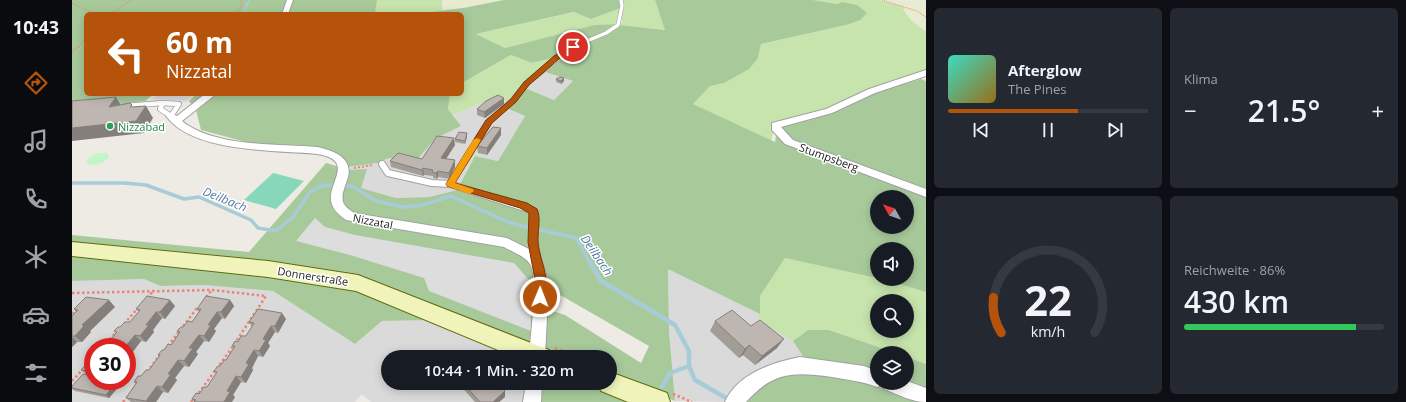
<!DOCTYPE html>
<html lang="de">
<head>
<meta charset="utf-8">
<style>
  body { margin:0; font-family:"Open Sans",sans-serif; background:#242831; color:#f1f3f6; height:100vh; display:flex; flex-direction:column; font-size:15px; white-space:nowrap }
  * { box-sizing:border-box; margin:0 }
  p { font-size:13px; color:#9ea1a6 }
  .icon { flex:none; width:22px; height:22px; fill:none; stroke:currentColor; stroke-width:2; stroke-linecap:round; stroke-linejoin:round }
  .map { position:relative; flex:1; overflow:hidden }
  .sheet { display:flex; flex-direction:column; gap:8px; padding:8px; background:#0d0f14; width:480px }
  .sheet>* { flex:none }
  .banner { position:absolute; left:12px; top:12px; width:380px; height:84px; border-radius:6px; box-shadow:0 2px 10px #0003; background:#b45309; color:#fff; overflow:hidden }
  .needle { width:26px; rotate:310deg }
  .buttons { position:absolute; left:798px; top:190px; display:grid; gap:8px }
  .buttons a { display:grid; place-items:center; width:44px; height:44px; border-radius:50%; background:#171b24; box-shadow:0 2px 10px #0003; font-size:20px }
  .speed { position:absolute; left:12px; top:338px; display:flex; gap:8px; font-size:20px; font-weight:700; text-align:center }
  .speed>* { display:grid; place-content:center; width:52px; height:52px; border-radius:50%; background:#171b24; box-shadow:0 2px 10px #0003; line-height:1 }
  .speed .limit { border:6px solid #d22; background:#fff; color:#111 }
  .pin { position:absolute; display:grid; place-items:center; width:34px; height:34px; color:#fff; margin:-17px; border:2px solid #fff; border-radius:50%; box-shadow:0 1px 4px #0007 }
  .me { position:absolute; width:44px; margin:-22px; rotate:1deg; stroke-linejoin:round; filter:drop-shadow(0 0 3px #0008) }
  .turn { display:flex; align-items:center; gap:14px; height:84px; padding:0 16px; font-size:18px }
  .turn .icon { width:52px; height:52px; stroke-width:2.5 }
  .turn b { display:block; font-size:28px; line-height:34px }
  .big { font-size:30px; font-weight:600; line-height:1.1 }
  .sheet .card { flex:1; display:flex; flex-direction:column; justify-content:center; gap:6px; min-width:0; padding:0 14px; border-radius:6px; background:#242831 }
  .sheet .dial { align-items:center; gap:0 }
  .dial svg { height:104px; overflow:visible; fill:none; stroke:#363941; stroke-width:7; stroke-linecap:round; text-anchor:middle }
  .dial text { fill:#f1f3f6; stroke:none }
  .song { display:flex; align-items:center; gap:12px }
  .cover { width:48px; height:48px; border-radius:6px; background:linear-gradient(135deg,hsl(170 70% 55%),hsl(40 70% 35%)) }
  .played { height:4px; border-radius:2px; background:linear-gradient(90deg,#b45309 65%,#363941 65%) }
  .keys { display:flex; justify-content:space-around; direction:ltr }
  .heat { display:flex; justify-content:space-between; align-items:center; font-size:22px; direction:ltr }
  .charge { height:6px; border-radius:3px; background:linear-gradient(90deg,#34c759 86%,#363941 0) }
  .sheet .tiles { flex:1; display:grid; gap:8px; grid-template-columns:repeat(2,1fr) }
  .trip { position:absolute; left:309px; top:350px; width:236px; height:40px; border-radius:20px; background:#171b24; box-shadow:0 2px 10px #0003; font-weight:600; line-height:40px; text-align:center }
  main { display:flex; flex:1; min-height:0 }
  .dock { display:flex; flex-direction:column; width:72px; justify-content:space-around; align-items:center; background:#090b0e; color:#9ea1a6 }
  .dock .icon { width:28px; height:28px }
  .dock .current { color:#b45309 }
  .dock b { font-size:18px; color:#f1f3f6 }
  .map>svg:first-child { display:block }
  .residential { fill:#dbdada; fill-rule:evenodd }
  .farmland { fill:#e9ebd0 }
  .grass { fill:#c7e4ad; fill-rule:evenodd }
  .forest { fill:#a8ca9b; fill-rule:evenodd }
  .park { fill:#c3f5c8 }
  .pitch { fill:#87d7ba }
  .parking { fill:#ddd }
  .lines { fill:none; stroke-linecap:round; stroke-linejoin:round }
  .stream-far2 { stroke:#a7ccd8; stroke-width:2 }
  .stream-far1 { stroke:#a7ccd8; stroke-width:3.5 }
  .stream { stroke:#a7ccd8; stroke-width:4.5 }
  .lane-far2-casing { stroke:#a1a1a1; stroke-width:4.5 }
  .lane-far1-casing { stroke:#a1a1a1; stroke-width:6 }
  .lane-casing { stroke:#a1a1a1; stroke-width:8 }
  .street-casing { stroke:#a1a1a1; stroke-width:2 }
  .secondary-casing { stroke:#5f6c0d; stroke-width:2 }
  .path-far2 { stroke:#ef8373; stroke-width:1; stroke-dasharray:1 1; stroke-linecap:butt }
  .path-far1 { stroke:#ef8373; stroke-width:2; stroke-dasharray:2 2; stroke-linecap:butt }
  .path { stroke:#ef8373; stroke-width:2.5; stroke-dasharray:2.5 2.5; stroke-linecap:butt }
  .lane-far2 { stroke:#fff; stroke-width:3.5 }
  .lane-far1 { stroke:#fff; stroke-width:4.5 }
  .lane { stroke:#fff; stroke-width:6 }
  .street { fill:#fff; fill-rule:evenodd }
  .secondary { fill:#f0f4bb; fill-rule:evenodd }
  .wall { fill:#a39d98 }
  .shaded-wall { fill:#857f7c }
  .building { fill:#beb6b1; stroke:#857f7c }
  .route { fill:#b45309; stroke:#753606 }
  .slow { fill:#f59e0b }
  .leisure-dot { fill:#2e9e5b; stroke:#fff; stroke-width:1.5 }
  .labels { text-anchor:middle; dominant-baseline:central; stroke-width:3; stroke-linejoin:round; paint-order:stroke }
  .leisure-label { font-size:11px; fill:#27864d; stroke:#fff; text-anchor:start }
  .street-label { font-size:11px; fill:#1d1d1d; stroke:#fff }
  .water-label { font-size:12px; font-style:italic; fill:#5179a5; stroke:#fff }
</style>
</head>
<body>
<main>
<nav class="dock">
<b>10:43</b>
<svg class="icon current" aria-label="directions" viewBox="0 0 24 24"><path d="M12 3l9 9-9 9-9-9zM9 14v-3h6M13 9l2 2-2 2"/></svg>
<svg class="icon" aria-label="music" viewBox="0 0 24 24"><path d="M9 18V5l10-2v13"/><circle cx="6" cy="18" r="3"/><circle cx="16" cy="16" r="3"/></svg>
<svg class="icon" aria-label="phone" viewBox="0 0 24 24"><path d="M5 4h4l2 5-3 2q2 4 5 5l2-3 5 2v4C11 20 4 13 5 4z"/></svg>
<svg class="icon" aria-label="climate" viewBox="0 0 24 24"><path d="M12 3v18M4 7l16 10M4 17L20 7"/></svg>
<svg class="icon" aria-label="car" viewBox="0 0 24 24"><path d="M5 17H2v-5l4-1 3-4h7l3 4 3 1v5h-3M9 17h6M6 11h13"/><circle cx="7" cy="17" r="2"/><circle cx="17" cy="17" r="2"/></svg>
<svg class="icon" aria-label="filters" viewBox="0 0 24 24"><path d="M4 7h16M4 17h16"/><circle cx="9" cy="7" r="2"/><circle cx="15" cy="17" r="2"/></svg>
</nav>
<div class="map">
<svg width="854" height="402" viewBox="0 0 854 402">
  <rect width="100%" height="100%" fill="#eeeae4"/>
  <g class="residential">
    <path d="M470,71L501,81L482,100L453,88Z"/>
    <path d="M423,97L437,102L434,108L453,116L426,161L403,156L385,190L357,197L324,198L289,188L278,170L276,167L306,163L314,159L326,157L343,162L363,139L389,126L381,115Z"/>
    <path d="M596,268L688,314V321L721,341L734,361L657,402L603,401L597,331Z"/>
    <path d="M72,279L88,286L131,285L201,291L283,344L310,321L363,320L456,357H316V383H457L455,402H299L290,394L283,402H0V281ZM21,347H55V381H21Z"/>
  </g>
  <g class="farmland">
    <path d="M370,0H432L370,11Z"/>
    <path d="M813,0L854,1V31L845,26L834,15L828,4Z"/>
  </g>
  <g class="grass">
    <path d="M305,0H370V11L341,14H303Z"/>
    <path d="M550,0H583L594,30L548,25L550,22Z"/>
    <path d="M741,0H807L830,6C835,18 843,25 854,31V73L756,110L703,124L699,142L621,104L638,86L652,83L686,58L689,44L774,25L770,2L765,4Z"/>
    <path d="M549,8L545,24L522,25L433,48L404,34L503,12L519,19Z"/>
    <path d="M439,55L460,63L484,57L453,84L437,102L423,97L381,115L376,109L378,94H390V83Z"/>
    <path d="M713,258L800,276L854,292V364L835,357V353H824L757,330H736L721,341L687,321L688,296ZM805,301H835V331H805Z"/>
  </g>
  <g class="forest">
    <path d="M0,0H305L303,14H14V94H82L73,101L0,110Z"/>
    <path d="M432,0H548L549,8L519,19L502,12L404,34L433,48L522,25L545,24L541,28L500,47L484,57L460,63L439,55L390,83V14H341L391,8Z"/>
    <path d="M583,0H741L765,4L770,2L785,5L795,13L788,20L774,25L689,44L686,58L677,69L652,83L638,86L621,104L703,142L706,126L803,92L849,79L854,81V292L810,279H835V249H805V278L713,258L688,296V314L596,269L597,331L603,401L538,375V357H493L473,349L363,320L310,321L283,344L201,291L131,285L88,286L72,279L0,281V235L177,252L254,163L278,170L295,169L289,188L324,198L357,197L385,190L403,156L426,161L453,116L434,108L453,88L482,100L501,81L470,71L502,47L548,25L593,30ZM805,197H835V227H805ZM476,288L577,346L569,363L493,315L475,309Z"/>
    <path d="M124,94H378L376,109L389,126L363,139L343,162L326,157L314,159L306,163L276,167L267,157L217,147L178,143L129,130L124,110L117,101Z"/>
    <path d="M736,330H757L824,353H805V383H835V357L854,364V402H668L678,389L734,361L721,341Z"/>
    <path d="M467,383H523L573,402H465Z"/>
  </g>
  <path class="park" d="M35,153L37,157C31,164 22,167 14,163C16,155 27,152 35,153Z"/>
  <path class="pitch" d="M201,173L232,181L204,209L172,200Z"/>
  <g class="parking">
    <path d="M87,94H122L114,101L81,99Z"/>
    <path d="M243,218L253,227L283,235L442,263L458,281L459,331L357,291L352,278L278,255L224,241Z"/>
  </g>
  <g class="lines">
    <path class="stream-far2" d="M171,14L177,0"/>
    <path class="stream-far1" d="M0,183H52L74,185L112,199L127,197L179,220L186,228L204,231L221,217L238,192L252,185L280,186L304,201L331,207L351,205L379,196L438,223L504,238L518,263"/>
    <g class="stream">
      <path d="M518,262L529,281L603,325L617,351V366L623,380L661,402"/>
      <path d="M590,387L598,373L617,366"/>
    </g>
    <g class="lane-far2-casing">
      <path id="lane-far2" d="M474,68L501,47L534,33L546,25L550,6L549,0"/>
    </g>
    <g class="lane-far1-casing">
      <g id="lane-far1">
        <path d="M91,103L107,104L99,116L88,109Z"/>
        <path d="M53,106L91,103"/>
        <path d="M397,153L417,122L441,100L454,84L475,67"/>
      </g>
    </g>
    <g class="lane-casing">
      <g id="lane">
        <path d="M310,164L316,173L360,183L378,184L398,152"/>
        <path d="M378,184L462,211L461,242L464,260"/>
      </g>
    </g>
    <g class="street-casing">
      <g id="street">
        <path d="M215,0H221L216,14H210Z"/>
        <path d="M854,70V76L803,93L760,113L709,127L721,140L854,189V197L713,144L700,130V123L754,109L797,89Z"/>
        <path d="M133,94H144L110,121C142,147 206,144 245,147C260,150 281,157 276,177C274,185 269,193 271,202C273,207 278,210 282,213L435,238L461,251L468,257L474,273L476,296L473,357H457C458,337 467,280 458,264C453,256 440,252 432,247L274,220C267,215 260,209 259,200C257,181 283,160 245,154C203,150 121,153 94,116L99,113L105,116Z"/>
        <path d="M728,357L792,366L805,371V383H835V381L854,388V402C840,402 825,394 812,389L810,385L805,387C790,381 776,380 760,377C721,372 702,371 674,402H653C665,374 701,362 728,357Z"/>
        <path d="M454,383H470L469,402H451Z"/>
      </g>
    </g>
    <g class="secondary-casing">
      <g id="secondary">
        <path d="M0,242L196,261L286,275L477,350L480,357H443L284,291L196,277L0,256Z"/>
        <path d="M538,372L595,393L598,402H556L529,391L525,383H538Z"/>
      </g>
    </g>
    <g class="path-far2">
      <path d="M810,0L845,11L854,17"/>
      <path d="M0,3L22,14"/>
      <path d="M39,14L59,0"/>
      <path d="M164,14L170,6L169,0"/>
      <path d="M0,50L8,46"/>
      <path d="M0,54L14,38"/>
    </g>
    <path class="path-far1" d="M282,168L301,165"/>
    <g class="path">
      <path d="M0,293L140,290L194,296L157,352L125,395"/>
      <path d="M134,297L140,290"/>
      <path d="M75,298L82,290"/>
      <path d="M0,314L4,310"/>
      <path d="M52,324L66,308"/>
      <path d="M96,346L125,308"/>
      <path d="M31,347L45,331"/>
      <path d="M483,348L506,357"/>
      <path d="M75,372L88,355"/>
      <path d="M0,381L11,369"/>
      <path d="M601,394L620,402"/>
      <path d="M51,402L56,396"/>
      <path d="M119,402L122,398"/>
    </g>
    <use href="#lane-far2" class="lane-far2"/>
    <use href="#lane-far1" class="lane-far1"/>
    <use href="#lane" class="lane"/>
    <use href="#street" class="street"/>
    <use href="#secondary" class="secondary"/>
  </g>
  <g class="wall">
    <path d="M484,79L492,81L489,84L484,82Z"/>
    <path d="M432,98V104L413,118L405,115V109Z"/>
    <path d="M429,128V135L415,155L406,153L405,146Z"/>
    <path d="M395,133V137L393,144L383,142V139Z"/>
    <path d="M383,145L374,159L383,160V167L377,179L366,177L365,179L361,178V176L352,175L351,176L319,167L318,161L350,159Z"/>
    <path d="M158,300L162,306L153,319L150,318L142,329L144,331L137,342L132,341L124,352L126,354L117,367L112,366L103,378L105,380L96,393L91,392L84,402H59L54,398L64,384L62,382L77,370L87,357L86,355L99,345L107,333L105,331L120,322L127,312L125,309Z"/>
    <path d="M103,306L93,319L90,318L81,330L82,332L74,342L69,341L60,353L62,355L34,345L44,333L42,331L58,322L67,312L64,309Z"/>
    <path d="M43,307L18,331L19,332L10,342H5L0,347V316L4,312L2,309Z"/>
    <path d="M214,319L206,333L203,332L196,343L198,346L191,357L186,356L180,368L181,370L174,383L169,382L161,395L163,397L122,402L120,399L135,387L144,373L142,371L154,360L162,348L160,346L174,336L180,327L177,322Z"/>
    <path d="M643,321L705,348L683,365L671,355L667,358L638,331Z"/>
    <path d="M21,357V381L49,384L37,398L3,391L0,389V386L15,375L9,370Z"/>
    <path d="M386,383H425L433,397L427,402H403Z"/>
  </g>
  <g class="shaded-wall">
    <path d="M492,78V81L489,84V81Z"/>
    <path d="M44,97L51,109L37,107Z"/>
    <path d="M432,98V104L413,118L412,112Z"/>
    <path d="M74,106L81,118L72,133L0,141V128Z"/>
    <path d="M429,128V135L415,155V148Z"/>
    <path d="M395,133V137L393,144V141Z"/>
    <path d="M382,138L383,145L370,165L369,158Z"/>
    <path d="M383,160V167L377,179V173Z"/>
    <path d="M351,168L352,175L351,176L350,170Z"/>
    <path d="M366,171V177L365,179L364,173Z"/>
    <path d="M37,300L43,307L18,331L19,332L10,342L3,336L10,325Z"/>
    <path d="M98,300L103,306L93,319L88,312Z"/>
    <path d="M158,300L162,306L153,319L149,312Z"/>
    <path d="M84,312L90,318L81,330L82,332L74,342L68,336L74,325Z"/>
    <path d="M145,312L150,318L142,329L144,331L137,342L132,336L136,325Z"/>
    <path d="M210,313L214,319L206,333L203,326Z"/>
    <path d="M199,326L203,332L196,343L198,346L191,357L187,351L191,339Z"/>
    <path d="M63,335L69,341L60,353L62,355L55,363V347H53Z"/>
    <path d="M127,335L132,341L124,352L126,354L117,367L112,361L117,348Z"/>
    <path d="M0,337L5,342L0,347Z"/>
    <path d="M712,339L705,348L683,365L690,356Z"/>
    <path d="M677,345L671,355L667,358L673,349Z"/>
    <path d="M182,350L186,356L180,368L181,370L174,383L169,377L174,363Z"/>
    <path d="M106,360L112,366L103,378L105,380L96,393L90,387L96,374Z"/>
    <path d="M164,376L169,382L161,395L163,397L160,402H152L155,391Z"/>
    <path d="M45,381L49,384L37,398L34,395Z"/>
    <path d="M85,386L91,392L84,402H75L74,401Z"/>
    <path d="M433,391V397L427,402H421Z"/>
  </g>
  <g class="building">
    <path d="M488,77L492,78L489,81L484,79Z"/>
    <path d="M426,95L432,98L412,112L405,109L414,101Z"/>
    <path d="M44,97L37,107L58,103L60,105L58,107L74,106L64,121L0,128V101Z"/>
    <path d="M421,127L429,128L415,148L405,146Z"/>
    <path d="M387,132L395,133L393,141L383,139Z"/>
    <path d="M365,136L382,138L369,158L383,160L377,173L366,171L364,173L360,172L361,170L351,168L350,170L318,161L326,153L350,159Z"/>
    <path d="M75,296L98,300L88,312H84L74,325H77L68,336L63,335L53,347H29L32,344L34,345L45,332L42,331L46,327H48L53,322H58L68,310L64,309Z"/>
    <path d="M134,296L158,300L149,312H145L136,325H139L132,336L127,335L117,348H121L112,361L106,360L96,374H99L90,387L85,386L74,401L54,398L65,382H62L66,376H69L74,370H77L88,355H86L90,350H92L96,344L99,345L108,332L105,331L109,327H111L116,321L120,322L129,309H125Z"/>
    <path d="M14,297L37,300L10,325L12,326L3,336H0V316L6,310L2,309Z"/>
    <path d="M186,309L210,313L203,326H199L191,339L194,340L187,351L182,350L174,363L177,364L169,377L164,376L155,391L158,392L152,402H122L124,400L120,399L124,393L127,394L132,387H135L145,372L142,371L146,366H148L152,360H154L163,346H160L163,341L166,342L169,336H174L182,323L177,322Z"/>
    <path d="M660,310L679,326L688,320L712,339L690,356L677,345L673,349L643,321Z"/>
    <path d="M21,357V372L9,370Z"/>
    <path d="M11,374L21,376V381H45L34,395L0,388V386Z"/>
    <path d="M391,383H425L433,391L421,402H408Z"/>
  </g>
  <path class="route" d="M499,46L504,47L487,59L457,85L444,102L420,123L383,183L455,203L465,209C469,217 466,230 466,239C466,258 481,282 472,300H464L462,297L463,280L456,242L457,213L448,208L375,186L374,184L414,120L439,99L452,82L482,56Z"/>
  <path class="slow" d="M405,138L409,140L383,183L401,189L402,191L398,194L375,186L374,184L401,140Z"/>
  <circle class="leisure-dot" cx="38" cy="126" r="4"/>
  <g class="labels">
    <g class="leisure-label">
      <text x="46" y="126">Nizzabad</text>
    </g>
    <g class="street-label">
      <text transform="translate(757 157) rotate(20)">Stumpsberg</text>
      <text transform="translate(301 221) rotate(11)">Nizzatal</text>
      <text transform="translate(241 276) rotate(9)">Donnerstraße</text>
    </g>
    <g class="water-label">
      <text transform="translate(153 199) rotate(22)">Deilbach</text>
      <text transform="translate(525 255) rotate(56)">Deilbach</text>
    </g>
  </g>
</svg>
<div class="buttons">
<a><svg class="needle" viewBox="-14 -14 28 28"><path d="M0-13l5 13h-10z" fill="#e53935"/><path d="M0 13l5-13h-10z" fill="#9ea1a6"/></svg></a>
<a><svg class="icon" aria-label="sound" viewBox="0 0 24 24"><path d="M4 9h4l5-4v14l-5-4H4zM17 9q2 3 0 6"/></svg></a>
<a><svg class="icon" aria-label="search" viewBox="0 0 24 24"><circle cx="10" cy="10" r="6"/><path d="M15 15l6 6"/></svg></a>
<a><svg class="icon" aria-label="layers" viewBox="0 0 24 24"><path d="M12 4l9 5-9 5-9-5zM3 14l9 5 9-5"/></svg></a>
</div>
<div class="speed"><div class="limit">30</div></div>
<div class="pin" style="left:501px;top:47px;background:#d93025"><svg class="icon" aria-label="arrive" viewBox="0 0 24 24"><path d="M6 21V4h12l-3 4 3 4H6"/></svg></div>
<svg class="me" style="left:468px;top:297px" viewBox="-20 -20 40 40"><circle r="17" fill="#b45309" stroke="#fff" stroke-width="3"/><path d="M0-11L8 9 0 5-8 9z" fill="#fff"/></svg>
<div class="trip">10:44 · 1 Min. · 320 m</div>
<div class="banner">
<div class="turn"><svg class="icon" aria-label="left" viewBox="0 0 24 24"><path d="M17 20v-9H6M10 6l-5 5 5 5"/></svg><div><b>60 m</b>Nizzatal</div></div>
</div>
</div>
<section class="sheet">
<div class="tiles">
<div class="card">
<div class="song"><i class="cover"></i><div><b>Afterglow</b><p>The Pines</p></div></div>
<div class="played"></div>
<div class="keys"><svg class="icon" aria-label="previous" viewBox="0 0 24 24"><path d="M18 5L8 12l10 7zM5 5v14"/></svg><svg class="icon" aria-label="pause" viewBox="0 0 24 24"><path d="M8 5v14M16 5v14"/></svg><svg class="icon" aria-label="next" viewBox="0 0 24 24"><path d="M6 5l10 7-10 7zM19 5v14"/></svg></div>
</div>
<div class="card"><p>Klima</p>
<div class="heat"><a>−</a><b class="big">21.5°</b><a>+</a></div>
</div>
<div class="card dial"><svg viewBox="0 0 100 80">
<path d="M14 69A42 42 0 1 1 86 69"/>
<path d="M14 69A42 42 0 0 1 8 42" stroke="#b45309"/>
<text x="50" y="56" font-size="32" font-weight="700">22</text>
<text x="50" y="72" font-size="11">km/h</text>
</svg></div>
<div class="card"><p>Reichweite · 86%</p><b class="big">430 km</b><div class="charge"></div></div>
</div>
</section>
</main>
</body>
</html>
